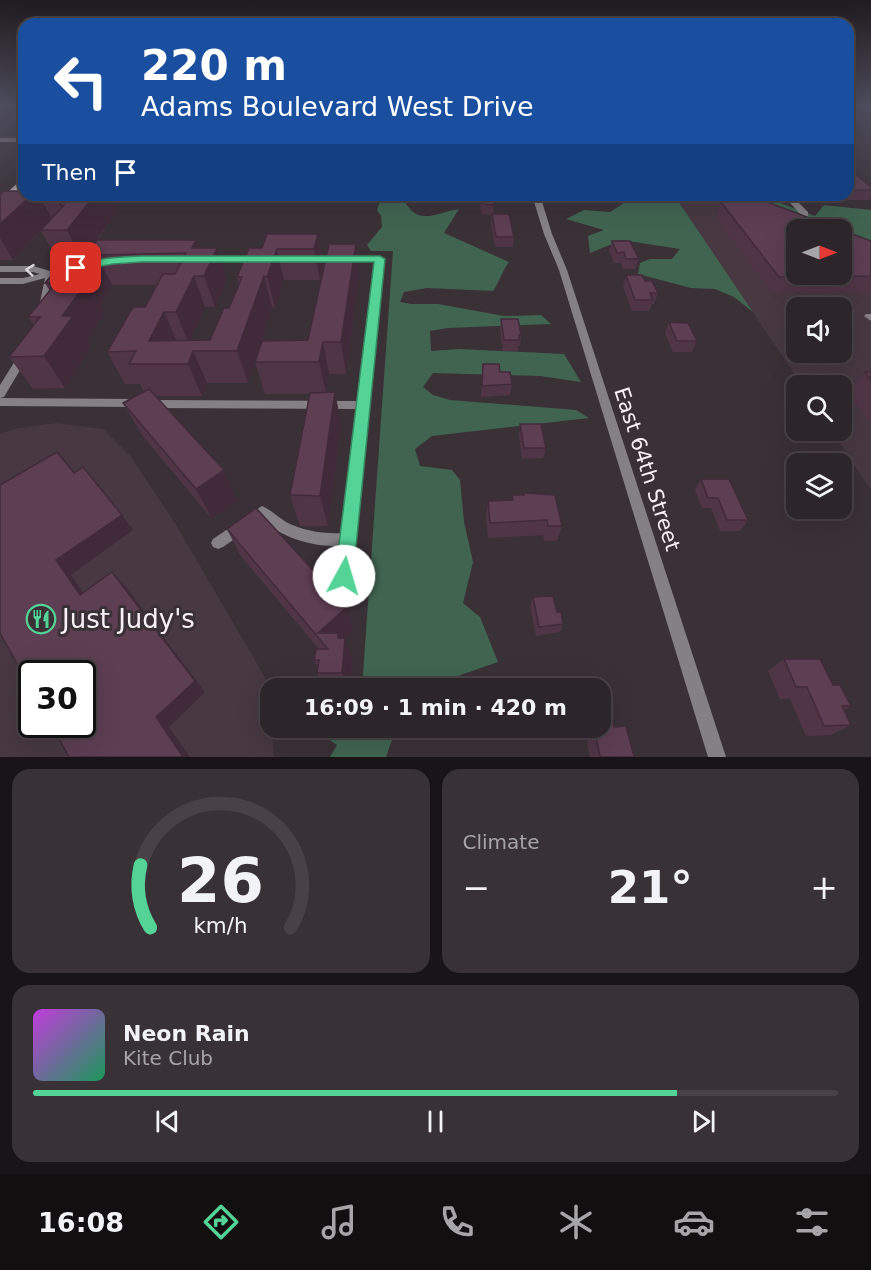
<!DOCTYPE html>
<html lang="en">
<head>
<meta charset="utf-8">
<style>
  body { margin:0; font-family:"DejaVu Sans",sans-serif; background:#383135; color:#f1f3f6; height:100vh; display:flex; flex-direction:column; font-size:22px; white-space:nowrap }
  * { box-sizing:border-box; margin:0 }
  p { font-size:20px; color:#a6a5a8 }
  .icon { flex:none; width:33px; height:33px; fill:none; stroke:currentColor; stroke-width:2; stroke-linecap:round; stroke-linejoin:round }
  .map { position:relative; height:757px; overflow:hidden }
  .drawer { display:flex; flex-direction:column; gap:12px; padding:12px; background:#181417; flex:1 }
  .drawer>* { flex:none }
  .banner { position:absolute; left:18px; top:18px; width:836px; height:183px; border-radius:18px; box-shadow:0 6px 24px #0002,0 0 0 2px #484246; background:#1a4fa0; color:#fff; overflow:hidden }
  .needle { width:39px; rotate:90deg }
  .buttons { position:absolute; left:786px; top:219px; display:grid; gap:12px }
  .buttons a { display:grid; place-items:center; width:66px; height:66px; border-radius:12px; background:#2c2529; box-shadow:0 6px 24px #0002,0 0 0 2px #484246; font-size:30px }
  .speed { position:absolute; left:18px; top:660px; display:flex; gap:12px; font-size:30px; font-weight:700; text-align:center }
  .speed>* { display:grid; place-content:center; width:78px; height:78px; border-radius:50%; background:#2c2529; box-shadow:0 6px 24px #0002,0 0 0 2px #484246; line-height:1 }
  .speed .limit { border:3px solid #111; border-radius:9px; background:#fff; color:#111 }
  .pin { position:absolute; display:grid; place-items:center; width:51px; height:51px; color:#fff; margin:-26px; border-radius:12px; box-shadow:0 3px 9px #0006 }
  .me { position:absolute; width:66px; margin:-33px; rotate:6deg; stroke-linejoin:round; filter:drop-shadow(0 0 4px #0008) }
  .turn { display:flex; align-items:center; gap:21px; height:126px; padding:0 24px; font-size:27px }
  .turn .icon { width:78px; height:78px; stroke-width:2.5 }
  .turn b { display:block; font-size:42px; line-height:51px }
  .then { display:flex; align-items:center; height:57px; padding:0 24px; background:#0003; gap:12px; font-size:22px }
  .big { font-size:45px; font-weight:800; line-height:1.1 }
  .drawer .card { flex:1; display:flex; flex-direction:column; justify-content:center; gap:9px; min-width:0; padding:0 21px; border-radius:18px; background:#383135 }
  .drawer .dial { align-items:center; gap:0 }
  .dial svg { height:156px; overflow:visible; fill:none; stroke:#484246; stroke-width:7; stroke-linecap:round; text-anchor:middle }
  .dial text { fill:#f1f3f6; stroke:none }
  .song { display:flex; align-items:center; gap:18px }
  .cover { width:72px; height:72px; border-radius:9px; background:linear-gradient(135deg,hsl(290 70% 55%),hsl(150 70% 35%)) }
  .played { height:6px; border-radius:3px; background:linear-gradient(90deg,#53d396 80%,#484246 80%) }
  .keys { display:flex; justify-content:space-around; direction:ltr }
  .heat { display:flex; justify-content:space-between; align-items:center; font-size:33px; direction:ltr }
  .drawer .tiles { flex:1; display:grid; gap:12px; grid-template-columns:1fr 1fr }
  .card:last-child { grid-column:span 2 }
  .trip { position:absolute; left:260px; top:678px; width:351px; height:60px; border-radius:18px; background:#2c2529; box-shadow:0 6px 24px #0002,0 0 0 2px #484246; font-weight:800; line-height:60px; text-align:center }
  .tab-bar { display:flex; height:96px; justify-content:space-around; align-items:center; background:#120f10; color:#a6a5a8 }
  .tab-bar .icon { width:42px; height:42px }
  .tab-bar .current { color:#53d396 }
  .tab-bar b { font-size:27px; color:#f1f3f6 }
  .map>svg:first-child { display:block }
  .built { fill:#473842; fill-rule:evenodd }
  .green { fill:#416451 }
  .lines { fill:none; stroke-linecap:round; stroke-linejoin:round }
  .street { fill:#858084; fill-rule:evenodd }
  .secondary { fill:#b3abb0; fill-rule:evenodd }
  .wall { fill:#503547 }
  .shaded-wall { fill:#412b3a }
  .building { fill:#5d3e53; stroke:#412b3a; stroke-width:1.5 }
  .oneway { stroke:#dbd6da }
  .route { fill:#53d396; stroke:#368962; stroke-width:1.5 }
  .labels { text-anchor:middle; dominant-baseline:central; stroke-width:6; stroke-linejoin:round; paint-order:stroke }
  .street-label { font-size:21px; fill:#f8f2f6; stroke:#3a3137 }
  .near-poi-label { font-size:26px; fill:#f8f2f6; stroke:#3a3137; text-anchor:start }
</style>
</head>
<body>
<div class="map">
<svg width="871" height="757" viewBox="0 0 871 757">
  <rect width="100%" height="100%" fill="#3a3137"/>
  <g class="built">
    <path d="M674,195H705L796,231V274H842L871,260V490L832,431L842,430V386L802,385ZM796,308H842V352H796Z"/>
    <path d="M55,423L103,429L131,457L178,528L267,681L274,757H0V434L14,429ZM32,674H82V724H32Z"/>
  </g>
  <g class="green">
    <path d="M382,195H489L482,197L405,202C419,226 435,213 459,209L444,233L509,262C502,271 500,281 493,291L427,288L404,292L400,302L411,304H438L504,316L541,315L551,324L448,328L430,331L431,351L460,349L564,354L581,382L540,376L433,373L423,387L433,395L450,400L576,410L589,418L432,436L415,449L420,466L452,470L460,480L464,522L473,562L463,603L480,617L498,662L435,684L429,688H362L393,251H371L367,245L382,227L381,216L377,210Z"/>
    <path d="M624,195H674L753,312L734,297L715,289L691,288L638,274L640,263L650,259H672L680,249L622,240L590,253L588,236L604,230L566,219L584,210L610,212L633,197Z"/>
    <path d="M705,195H759L815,216L824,205L871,210V260L842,249V230L796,231Z"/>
    <path d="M315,728H396L386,757H330L337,745L315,730Z"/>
  </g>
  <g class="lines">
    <g class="street">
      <rect x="0" y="138" width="24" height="4"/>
      <path d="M532,195H540L552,234L567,270L726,757H708L559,270L544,234Z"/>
      <path d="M783,195H791L808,212V216H802Z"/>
      <path d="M96,196H193L197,198L193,200H99L95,198Z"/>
      <path d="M204,257H258L262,259L258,261H204Z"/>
      <path d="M306,257H380L384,259L351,576L349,581L344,583L339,581L337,576L341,546C312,547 283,538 262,520L223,547L218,549L213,547L211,543L213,539L262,506C271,510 278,517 286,522C303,531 323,534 342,533L357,409L150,408L146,407L145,404L146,401L150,400L358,401L376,261H306Z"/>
      <path d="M0,266H33L50,271L67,267L71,270L70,272L54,276L49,307L44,310L39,307L45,278L23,284H0V278H23L40,274L33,272H0Z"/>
      <path d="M866,314H871V321L864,316Z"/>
      <path d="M24,352L29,355L4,397L0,398V385L20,353Z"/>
      <path d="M0,398L135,399L139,400L140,403L139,406L135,407L0,406Z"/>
    </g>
    <path class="secondary" d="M21,180H24V186L0,205V199Z"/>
  </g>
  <g class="wall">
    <path d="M848,170L871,187V197L869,200H848L843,195H848Z"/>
    <path d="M19,191L24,195H110L117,211L91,249L196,240L199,248L227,279L215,307H205L190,340H210L229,308L239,285L237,277L262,248L318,234L323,264L320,280H284L275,308L272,307L248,383H207L202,396H156L238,501L212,519L142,435L123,403L144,392L140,384H125L107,352L145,307L157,285H112L100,304L104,313L87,340L91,347L65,388L33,389L9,357L34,325L28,317L50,291L45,283L64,260H58L41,231L13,260H0V194Z"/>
    <path d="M480,195H493L494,205L493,214L514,237L513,247H495L491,224L492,215L481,214Z"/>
    <path d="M721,202L871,241V292H771L715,217Z"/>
    <path d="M612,241L639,259L635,269H623L621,263H614L609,251Z"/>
    <path d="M359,274L346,374H329L326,392H335L341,424L328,526H300L290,495L310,394H265L255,362L308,340Z"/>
    <path d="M626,275L645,281L658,293L654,304H652L649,311H632L623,286Z"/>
    <path d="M795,305L796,308V332H793L786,322Z"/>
    <path d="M842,308L848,315L842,325Z"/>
    <path d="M501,319L521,335L520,346H518V351H503L500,330Z"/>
    <path d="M669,322L697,341L692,352H673L665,333Z"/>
    <path d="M483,364L500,372L512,384L510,395L481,397Z"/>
    <path d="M865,372H871V425L848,394Z"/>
    <path d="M520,424L546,448L543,458L522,459L519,435Z"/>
    <path d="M701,479L748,520L740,531H720L711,508H702L695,490Z"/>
    <path d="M524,493L562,526L557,541H544L543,535L488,538L486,516L488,501L511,500L512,495H524Z"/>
    <path d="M227,529L353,630L345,638L352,659L350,688H324L317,673L318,668L314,660L319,649L240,555Z"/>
    <path d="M533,597L557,612L563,624L560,632L536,636L530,606Z"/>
    <path d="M784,659L833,685L851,706L844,710L851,725L831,735L806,736L790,699H780L768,671Z"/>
    <path d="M600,721L614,727L634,757H590L586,736L593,728H600Z"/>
  </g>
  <g class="shaded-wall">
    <path d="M32,195H39L52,219L13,260L0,238V224Z"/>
    <path d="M67,195H110L117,211L82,260L67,230L77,217Z"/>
    <path d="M318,234L323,264L320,280L314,249Z"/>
    <path d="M196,240L207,270L217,248L227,279L215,307L204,276L192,248Z"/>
    <path d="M356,244L359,274L346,374L341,342Z"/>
    <path d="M277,249L284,280L275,308L267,277Z"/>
    <path d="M97,255L112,285L100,304L104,313L87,340L91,347L65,388L44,356L62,316L77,281Z"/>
    <path d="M194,276L205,307L189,344L176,312Z"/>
    <path d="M264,276L272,307L248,383L237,351Z"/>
    <path d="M164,312L178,344L149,341Z"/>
    <path d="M323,342L329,374L326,394L319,362Z"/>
    <path d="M193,351L207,383L202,396L188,364Z"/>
    <path d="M335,392L341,424L328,526L320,496Z"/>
    <path d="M224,470L238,501L212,519L196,489Z"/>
    <path d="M122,515L133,530L71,575L94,609L80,595L56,560Z"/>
    <path d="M112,572L125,586L205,692L169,727L190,757H183L156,717Z"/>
    <path d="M347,607L353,630L341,642L345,638L352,659L350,688H348L342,673L328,649L318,633Z"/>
  </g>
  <g class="building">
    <path d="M848,170H850L871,187V190H853L848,185Z"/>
    <path d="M24,186V195H32L0,224V194L4,191H19Z"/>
    <path d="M69,195H95L67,230H41L64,205H59Z"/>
    <path d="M481,195H493L494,205L482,204Z"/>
    <path d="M733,195H749L841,230H796V274H842V230L871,241V276L779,277L721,202Z"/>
    <path d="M492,214H509L514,237H496Z"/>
    <path d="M267,234H318L314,249H277L267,277L264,276L237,351H193L188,364H129L136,351L107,352L133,307H145L163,274H175L186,253L97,255L77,281H88L62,316H73L44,356L9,357L40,317H28L56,283H45L71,253H87L97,240H196L192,248H217L204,276H194L176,312H164L149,341L210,340L224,308H229L242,277H237L249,248H262Z"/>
    <path d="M612,241H630L639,259H626L624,252L617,253Z"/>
    <path d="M329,244H356L341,342H323L319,362H255L262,341L308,340Z"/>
    <path d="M626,275H642L645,281H652L658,293H650L653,300H635Z"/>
    <path d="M795,305H839L841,308H797Z"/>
    <path d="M842,308L848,315H842Z"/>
    <path d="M501,319H518L521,335H519V340H504Z"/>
    <path d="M669,322L688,323L697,341H677Z"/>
    <path d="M483,364H499L500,372H510L512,384L482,386Z"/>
    <path d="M865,372H871V380Z"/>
    <path d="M149,389L224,470L196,489L123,403Z"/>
    <path d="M335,392L320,496L290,495L310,393Z"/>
    <path d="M520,424H541L546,448H524Z"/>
    <path d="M57,452L74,473L83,467L122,515L56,560L80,595L112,572L195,681L156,717L183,757H69L51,724H82V674H32V690L0,633V485Z"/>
    <path d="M701,479H729L748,520H727L718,498H708Z"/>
    <path d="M524,493L555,495L562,526H548L547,520L490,523L488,501L513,500L512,495H524Z"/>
    <path d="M256,508L347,607L318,633H338V638H345L342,673H317L319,660H314L316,649H328L227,529Z"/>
    <path d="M553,596L557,612H561L563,624L539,627L533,597Z"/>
    <path d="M784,659H820L833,685H840L851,706H842L851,725L824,726L807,687H796Z"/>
    <path d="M600,721H613L614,727L626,726L634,757H600L594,728H600V726H601Z"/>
  </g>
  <defs><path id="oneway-chevron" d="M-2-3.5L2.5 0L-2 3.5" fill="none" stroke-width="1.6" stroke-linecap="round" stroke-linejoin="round" transform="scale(1.5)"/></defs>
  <use class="oneway" href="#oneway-chevron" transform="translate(30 270) rotate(-174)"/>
  <linearGradient id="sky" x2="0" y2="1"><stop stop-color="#201b1e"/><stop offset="0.5" stop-color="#4f4e5e"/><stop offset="1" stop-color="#4f4e5e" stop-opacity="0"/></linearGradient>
  <rect width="871" height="213" fill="url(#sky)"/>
  <path class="route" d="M142,256H380L385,259L353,576L351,582L344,585L338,582L335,576L374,262H142L113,264L76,271L70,268C84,258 124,257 142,256Z"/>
  <defs>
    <g id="restaurant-ring" transform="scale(1.5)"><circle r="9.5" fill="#3a3137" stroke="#53d396" stroke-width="1.5"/><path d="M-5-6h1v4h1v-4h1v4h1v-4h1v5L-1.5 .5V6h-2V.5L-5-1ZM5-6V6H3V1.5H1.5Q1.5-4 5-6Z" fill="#53d396"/></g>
  </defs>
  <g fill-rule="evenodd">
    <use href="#restaurant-ring" x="41" y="619"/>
  </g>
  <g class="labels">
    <g class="street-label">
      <text transform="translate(647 469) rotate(72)">East 64th Street</text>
    </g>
    <g class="near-poi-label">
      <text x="62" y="619">Just Judy's</text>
    </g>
  </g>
</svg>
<div class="buttons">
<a><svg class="needle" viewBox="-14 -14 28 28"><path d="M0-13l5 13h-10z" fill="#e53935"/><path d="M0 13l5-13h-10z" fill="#a6a5a8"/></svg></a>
<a><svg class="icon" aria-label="sound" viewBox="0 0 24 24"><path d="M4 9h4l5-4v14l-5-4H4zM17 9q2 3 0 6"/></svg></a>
<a><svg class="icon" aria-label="search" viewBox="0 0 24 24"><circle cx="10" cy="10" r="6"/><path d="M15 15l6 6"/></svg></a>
<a><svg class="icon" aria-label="layers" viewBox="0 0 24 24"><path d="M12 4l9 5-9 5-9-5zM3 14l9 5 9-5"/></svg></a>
</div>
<div class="speed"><div class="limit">30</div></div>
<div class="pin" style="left:76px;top:268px;background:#d93025"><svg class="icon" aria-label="arrive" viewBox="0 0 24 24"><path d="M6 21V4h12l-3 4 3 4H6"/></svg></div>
<svg class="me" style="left:344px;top:576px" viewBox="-20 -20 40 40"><circle r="19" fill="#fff"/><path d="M0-13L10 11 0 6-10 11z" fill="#53d396"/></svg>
<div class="trip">16:09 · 1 min · 420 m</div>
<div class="banner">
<div class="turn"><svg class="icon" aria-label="left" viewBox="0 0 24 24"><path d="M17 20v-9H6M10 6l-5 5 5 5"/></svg><div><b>220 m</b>Adams Boulevard West Drive</div></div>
<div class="then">Then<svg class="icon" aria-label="arrive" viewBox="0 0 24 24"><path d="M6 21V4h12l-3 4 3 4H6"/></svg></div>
</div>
</div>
<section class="drawer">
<div class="tiles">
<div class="card dial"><svg viewBox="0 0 100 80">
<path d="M14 69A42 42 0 1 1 86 69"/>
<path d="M14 69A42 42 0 0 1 9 37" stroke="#53d396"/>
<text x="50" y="56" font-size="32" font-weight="700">26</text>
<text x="50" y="72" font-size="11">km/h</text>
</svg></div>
<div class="card"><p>Climate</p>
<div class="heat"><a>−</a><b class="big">21°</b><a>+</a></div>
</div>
<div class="card">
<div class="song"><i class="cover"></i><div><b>Neon Rain</b><p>Kite Club</p></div></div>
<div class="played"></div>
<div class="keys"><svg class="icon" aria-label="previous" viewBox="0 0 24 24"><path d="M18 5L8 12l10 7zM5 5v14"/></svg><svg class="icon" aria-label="pause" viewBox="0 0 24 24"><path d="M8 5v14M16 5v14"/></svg><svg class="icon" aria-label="next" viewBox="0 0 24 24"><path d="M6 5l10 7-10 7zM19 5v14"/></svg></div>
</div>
</div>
</section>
<nav class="tab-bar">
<b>16:08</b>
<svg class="icon current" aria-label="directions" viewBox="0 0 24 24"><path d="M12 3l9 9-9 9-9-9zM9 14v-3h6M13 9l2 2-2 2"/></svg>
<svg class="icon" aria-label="music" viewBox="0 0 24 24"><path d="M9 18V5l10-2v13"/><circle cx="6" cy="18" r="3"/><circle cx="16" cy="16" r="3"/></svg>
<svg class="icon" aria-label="phone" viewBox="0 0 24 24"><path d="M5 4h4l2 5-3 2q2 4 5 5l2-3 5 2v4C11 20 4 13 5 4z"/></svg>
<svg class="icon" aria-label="climate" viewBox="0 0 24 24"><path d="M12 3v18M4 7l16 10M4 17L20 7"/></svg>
<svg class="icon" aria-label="car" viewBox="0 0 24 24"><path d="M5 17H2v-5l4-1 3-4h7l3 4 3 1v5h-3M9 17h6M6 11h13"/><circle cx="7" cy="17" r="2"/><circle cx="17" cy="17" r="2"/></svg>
<svg class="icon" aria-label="filters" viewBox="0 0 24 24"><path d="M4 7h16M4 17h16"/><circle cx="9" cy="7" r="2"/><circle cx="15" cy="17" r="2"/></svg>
</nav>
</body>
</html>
